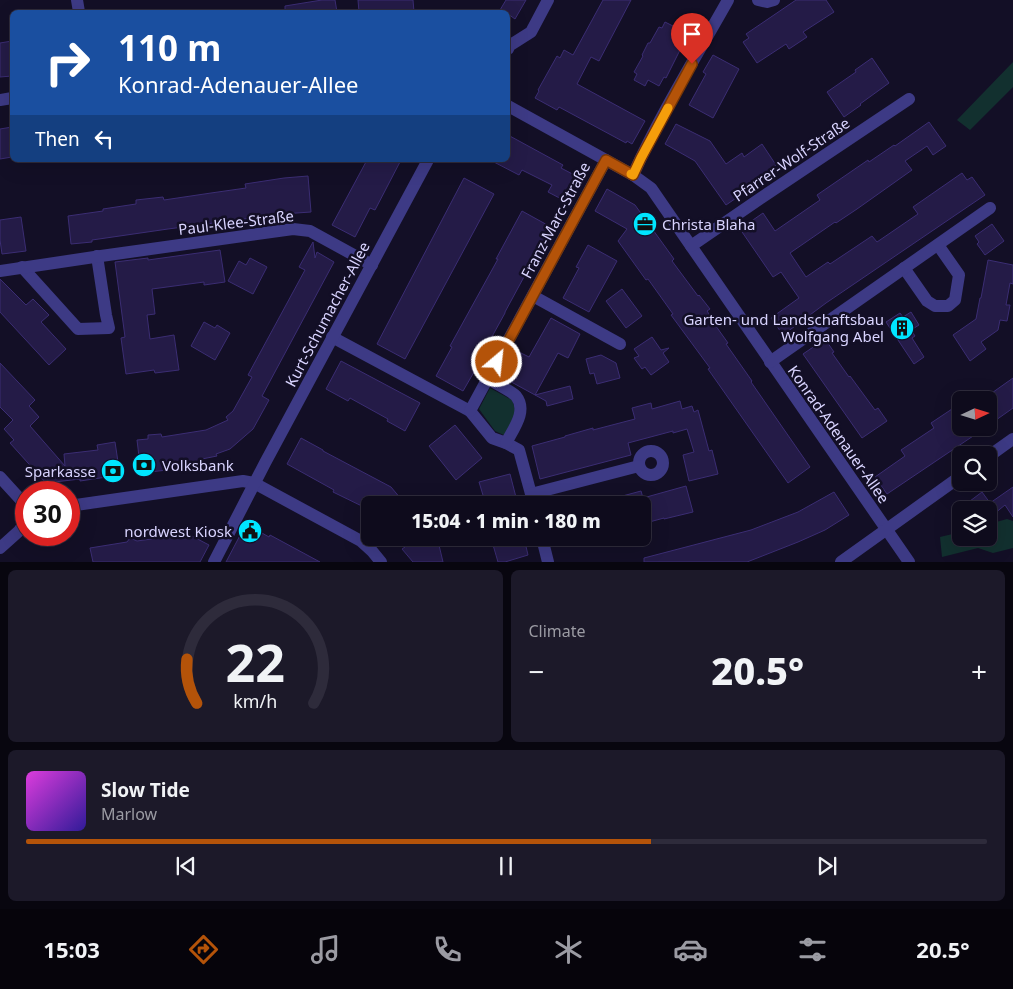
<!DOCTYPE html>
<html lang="en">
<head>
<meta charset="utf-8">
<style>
  body { margin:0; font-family:"Noto Sans",sans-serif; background:#1c1929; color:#f1f3f6; height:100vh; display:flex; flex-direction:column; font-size:19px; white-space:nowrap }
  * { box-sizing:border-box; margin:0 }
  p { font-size:16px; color:#9b9ba3 }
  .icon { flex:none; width:28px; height:28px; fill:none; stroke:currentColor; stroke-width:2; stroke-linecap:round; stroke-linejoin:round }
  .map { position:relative; height:562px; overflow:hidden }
  .sheet { display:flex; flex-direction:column; gap:8px; padding:8px; background:#08060f; flex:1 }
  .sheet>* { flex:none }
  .top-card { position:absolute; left:10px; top:10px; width:500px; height:152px; border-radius:8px; box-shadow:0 5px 20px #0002,0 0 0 1px #2e2b3b; background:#1a4fa0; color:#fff; overflow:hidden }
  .needle { width:32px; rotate:86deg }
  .buttons { position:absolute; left:952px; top:391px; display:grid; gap:10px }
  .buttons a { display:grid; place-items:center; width:45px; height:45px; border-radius:8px; background:#0e0b1c; box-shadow:0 5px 20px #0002,0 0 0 1px #2e2b3b; font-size:25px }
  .speed { position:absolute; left:15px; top:481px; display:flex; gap:10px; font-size:25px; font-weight:700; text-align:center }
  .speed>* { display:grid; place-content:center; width:65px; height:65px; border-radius:50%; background:#0e0b1c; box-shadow:0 5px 20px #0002,0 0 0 1px #2e2b3b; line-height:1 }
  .speed .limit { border:8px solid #d22; background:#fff; color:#111 }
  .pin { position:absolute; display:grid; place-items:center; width:42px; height:42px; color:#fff; margin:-51px -21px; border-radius:50% 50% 50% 0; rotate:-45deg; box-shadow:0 0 5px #0007 }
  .pin .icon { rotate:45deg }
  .me { position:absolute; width:55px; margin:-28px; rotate:28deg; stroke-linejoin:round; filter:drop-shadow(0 0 4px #0008) }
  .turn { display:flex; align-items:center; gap:18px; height:105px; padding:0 25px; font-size:22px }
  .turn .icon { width:65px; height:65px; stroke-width:2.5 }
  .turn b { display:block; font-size:35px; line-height:42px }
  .then { display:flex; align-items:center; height:48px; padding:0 25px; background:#0003; gap:10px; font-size:19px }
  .big { font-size:38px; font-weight:800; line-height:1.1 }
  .sheet .widget { flex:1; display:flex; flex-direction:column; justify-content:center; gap:8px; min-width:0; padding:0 18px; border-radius:8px; background:#1c1929 }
  .sheet .dial { align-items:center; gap:0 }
  .dial svg { height:130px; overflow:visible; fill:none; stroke:#2e2b3b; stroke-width:7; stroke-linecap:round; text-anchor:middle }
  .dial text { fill:#f1f3f6; stroke:none }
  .song { display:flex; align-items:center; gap:15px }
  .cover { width:60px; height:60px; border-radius:8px; background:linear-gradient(135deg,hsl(300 70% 55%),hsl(250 70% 35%)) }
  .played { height:5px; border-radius:2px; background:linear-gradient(90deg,#b45309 65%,#2e2b3b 65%) }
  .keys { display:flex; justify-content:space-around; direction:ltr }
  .heat { display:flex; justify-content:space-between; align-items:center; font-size:28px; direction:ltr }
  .sheet .tiles { flex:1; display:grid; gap:8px; grid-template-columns:1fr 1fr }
  .widget:last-child { grid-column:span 2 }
  .trip { position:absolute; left:361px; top:496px; width:290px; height:50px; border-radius:8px; background:#0e0b1c; box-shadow:0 5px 20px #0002,0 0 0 1px #2e2b3b; font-weight:800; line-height:50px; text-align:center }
  .menu { display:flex; height:80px; justify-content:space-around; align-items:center; background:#06040b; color:#9b9ba3 }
  .menu .icon { width:35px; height:35px }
  .menu .active { color:#b45309 }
  .menu b { font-size:22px; color:#f1f3f6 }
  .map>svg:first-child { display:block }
  .green { fill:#12302f }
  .building { fill:#241b47; stroke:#3b2d73 }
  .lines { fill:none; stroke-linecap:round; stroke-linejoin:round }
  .street { stroke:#3d3a85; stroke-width:12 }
  .route-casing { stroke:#753606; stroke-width:12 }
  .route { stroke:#b45309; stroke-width:9 }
  .slow { stroke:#f59e0b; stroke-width:9 }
  .labels { text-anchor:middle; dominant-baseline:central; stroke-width:5; stroke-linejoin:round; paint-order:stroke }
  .street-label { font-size:15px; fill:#d9d4ff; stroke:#130f26 }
  .poi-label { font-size:15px; fill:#d9d4ff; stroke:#130f26; text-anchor:end }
</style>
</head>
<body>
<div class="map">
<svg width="1013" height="562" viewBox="0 0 1013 562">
  <rect width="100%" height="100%" fill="#130f26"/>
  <g class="green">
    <path d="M1013,62V87L970,130L957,120Z"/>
    <path d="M490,388L512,400L517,414L506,436L495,431L479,409Z"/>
    <path d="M1007,519L1013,521V548L993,553L978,548L942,557L940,537L961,532V538H989V524Z"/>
  </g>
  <g class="building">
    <path d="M322,0H335L337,12H285V6Z"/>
    <path d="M358,0H413L414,12H359Z"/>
    <path d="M506,0H526L515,19L508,14V12H504L500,10Z"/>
    <path d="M603,0H631L599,61L591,57L577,84L645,121L632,144L627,141L626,143L559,107L557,110L535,98L539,91L538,90L557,56L560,58L564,50L573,55Z"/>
    <path d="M796,0H826L834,12L803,32L807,37L789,49L786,44L757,63L743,42L749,38L746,34Z"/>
    <path d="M665,22L677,28L673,34L684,40L679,49L680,50L666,78L664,77L659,86L648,80L645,86L634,80L637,74L634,72L643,56L642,55L648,43H650L659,27L662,28Z"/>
    <path d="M12,41V76L0,77V43Z"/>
    <path d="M713,55L739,69L713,118L689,105L706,74L703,72Z"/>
    <path d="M872,58L889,83L860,104L861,105L844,117L827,92L856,72L855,70Z"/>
    <path d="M929,122L946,146L933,155L927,146L905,161L912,170L857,209L836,223L835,222L790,253L806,277L828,262L830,264L872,236L877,242L918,214L913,207L962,173L967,180L972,177L985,195L826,303L783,335L771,318L799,298L781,272L773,277L740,229L763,213L775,231L820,200L817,195L868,160L869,162L894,145L895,146Z"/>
    <path d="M676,124L710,141L726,164L742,153L744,157L762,144L776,165L742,188L745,192L726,205L695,161L665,144Z"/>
    <path d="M12,127V157L0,159V129Z"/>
    <path d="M508,135L563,165L561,168L582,179L569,203L548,192L552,185L522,170L519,175L490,160H508Z"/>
    <path d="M367,160H401L375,210L370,208L355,237L332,225Z"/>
    <path d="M308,176L311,212L282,214L168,229L92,240V242L71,244L68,216L103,211V209L136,204V200L163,197L164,200L211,193L246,188L245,184L284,178Z"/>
    <path d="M464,178L494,194L405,359L377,344Z"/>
    <path d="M607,189L635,205L674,259L672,261L698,296L699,295L710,309L707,311L709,314L708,315L728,343L726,344L752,381L751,382L810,467L788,483L708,369L710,368L671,315L673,314L648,279L646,280L618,241L627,229L595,211Z"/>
    <path d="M522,211L551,227L505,312V313L473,371L474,372L463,391L436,376L452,347L450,346L498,259H496Z"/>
    <path d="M21,217L26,251L2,254L0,240V220Z"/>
    <path d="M992,224L1004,241L985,255L977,244L979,242L975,236Z"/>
    <path d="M313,242L315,258L317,252L334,262L262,396L269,400L253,429L230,449L216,454L217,456L202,459V462L175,466L176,469L141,473L137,440L148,439V435L161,434L162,437L206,430L228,420L226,417L233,411L252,377L248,375L305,270L299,267Z"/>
    <path d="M588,245L617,261L589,312L563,298L579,268L576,267Z"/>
    <path d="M220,250L225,282L204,285V282L152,289L155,314L147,315L150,339L174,335L179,370L155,373L154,370L126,374L121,338L125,337L115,262L148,258V260Z"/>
    <path d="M250,258L267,267L253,294L228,281L239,261L246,265Z"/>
    <path d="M988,260L1013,265V284L1010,283L1006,305H1010L1007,321L1000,320L998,330L981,342L986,349L970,361L953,335L976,319L980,298H981Z"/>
    <path d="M0,279L26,305L33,299L49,315L41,322L66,349L49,365L0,312Z"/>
    <path d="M622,289L642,316L626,328L606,301Z"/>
    <path d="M911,312L919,325L911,330L915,336L912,338L924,357L914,364L886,322L900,313L903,317Z"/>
    <path d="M551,318L580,334L568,358L558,353L535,395L570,386L573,399L547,406L546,401L504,378L519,352L529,357Z"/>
    <path d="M204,322L215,328L217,325L230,333L215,360L191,346Z"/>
    <path d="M652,337L661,350L669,348L663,353L669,362L651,375L645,367L642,369L634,358L639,356L634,349Z"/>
    <path d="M825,339L834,352L832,353L849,377L850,376L875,410L878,408L887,421L862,438L803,354Z"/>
    <path d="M601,355L616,363L620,378L597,384L594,373L590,374L586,359Z"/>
    <path d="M341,361L420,403L405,431L387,421L388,419L350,398L348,401L326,389Z"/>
    <path d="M0,363L35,400L29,406L39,417L30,426L65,466L64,454L98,450L97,445L115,442L120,475L80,481V479L46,483L10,443L14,440L4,429L13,420L0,407Z"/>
    <path d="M1013,378V408L989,425V395Z"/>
    <path d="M680,401L682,409L692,406L694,412L698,410L709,451L712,450L718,474L689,481L683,455L694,452L687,429L673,433V431L628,443L631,455L540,479L532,446L565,437V436L593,428V430L635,419L632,408L651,403L652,409Z"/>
    <path d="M952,409L961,422V428H985L887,494L875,477L905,456L901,450L934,428L931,423Z"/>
    <path d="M455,425L482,458L456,480L429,446Z"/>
    <path d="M301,438L323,450V451L391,487L406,505H370V510L333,492L334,490L287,464Z"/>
    <path d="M510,474L518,505H486L479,482Z"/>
    <path d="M686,486L693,512L664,519V518L642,524V505H605L604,501L641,491L643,498Z"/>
    <path d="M1013,487V517L1005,505L989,518V510H958L982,492L990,503Z"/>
    <path d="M834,492L849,515L825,530L798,542L747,562H644V558L751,530L798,512Z"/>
    <path d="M246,524L269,537L270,535L320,562H226Z"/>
    <path d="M188,534L209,545L200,562H93L90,548L127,542L130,538L137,541Z"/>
    <path d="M397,538H435L438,541L443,562H413L402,549L405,547Z"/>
    <path d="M491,538H524L528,555L505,562H498Z"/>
  </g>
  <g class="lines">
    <g class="street">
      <path d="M77,0L79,12"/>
      <path d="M758,0L767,2L774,0"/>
      <path d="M508,49L509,46L531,32L548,0"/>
      <path d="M0,100L12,98"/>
      <path d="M508,106L633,175L651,188L909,562"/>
      <path d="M633,175C660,115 696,57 728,0"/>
      <path d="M691,246L761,198L909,99"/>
      <path d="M22,267L78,329L109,328L106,315L97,256"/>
      <path d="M904,268L927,301L935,306H948L955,300L959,275L938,245"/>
      <path d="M0,271L101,256L293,229L310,231L372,265"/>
      <path d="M533,296L620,344"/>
      <path d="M332,337L470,411L492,438L506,443L519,450L534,505"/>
      <path d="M770,362L990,208"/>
      <path d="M488,379C495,383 511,391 516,396C528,411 513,429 506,443"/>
      <path d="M470,411L606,160"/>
      <circle cx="651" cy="463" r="12"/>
      <path d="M989,456L1013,439"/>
      <path d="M0,477L20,499L26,503"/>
      <path d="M531,494L639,466"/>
      <path d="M69,506L243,481L254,483L361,541L372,551L381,562"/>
      <path d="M542,538L548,562"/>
      <path d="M0,548L19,531L26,521"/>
      <path d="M214,562L265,463L428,160"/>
      <path d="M841,562L961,476"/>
    </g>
  </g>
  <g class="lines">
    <g class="route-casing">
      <path id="route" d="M497,362L606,160L633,175L641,158L692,64"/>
    </g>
    <use href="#route" class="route"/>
    <path class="slow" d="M631,174L633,175L641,158L668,108"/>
  </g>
  <defs>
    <g id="office-disc" transform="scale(1.25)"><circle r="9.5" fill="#00e5ff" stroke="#130f26"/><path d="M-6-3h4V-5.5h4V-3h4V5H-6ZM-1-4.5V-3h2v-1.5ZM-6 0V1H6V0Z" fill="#111"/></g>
    <g id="building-disc" transform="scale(1.25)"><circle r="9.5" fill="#00e5ff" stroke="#130f26"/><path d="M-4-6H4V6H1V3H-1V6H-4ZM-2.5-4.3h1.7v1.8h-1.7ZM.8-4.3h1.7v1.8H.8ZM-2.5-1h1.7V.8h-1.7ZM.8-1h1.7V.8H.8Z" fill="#111"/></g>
    <g id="bank-disc" transform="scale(1.25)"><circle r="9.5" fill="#00e5ff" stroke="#130f26"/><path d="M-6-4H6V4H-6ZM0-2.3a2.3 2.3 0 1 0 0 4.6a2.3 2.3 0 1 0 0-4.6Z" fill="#111"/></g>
    <g id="civic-disc" transform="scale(1.25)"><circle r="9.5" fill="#00e5ff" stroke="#130f26"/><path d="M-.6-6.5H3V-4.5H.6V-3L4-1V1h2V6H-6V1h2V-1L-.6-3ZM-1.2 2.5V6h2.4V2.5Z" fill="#111"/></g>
  </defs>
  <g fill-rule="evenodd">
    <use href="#office-disc" x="645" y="224"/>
    <use href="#building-disc" x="902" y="328"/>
    <use href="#bank-disc" x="144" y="465"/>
    <use href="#bank-disc" x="113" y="471"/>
    <use href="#civic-disc" x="250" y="531"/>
  </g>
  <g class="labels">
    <g class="street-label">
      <text transform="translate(791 159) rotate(-34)">Pfarrer-Wolf-Straße</text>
      <text transform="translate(555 220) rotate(-62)">Franz-Marc-Straße</text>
      <text transform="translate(236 222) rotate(-7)">Paul-Klee-Straße</text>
      <text transform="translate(327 314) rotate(-62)">Kurt-Schumacher-Allee</text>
      <text transform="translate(839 434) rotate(55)">Konrad-Adenauer-Allee</text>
    </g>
    <g class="poi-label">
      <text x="662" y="224" text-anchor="start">Christa Blaha</text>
      <text x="884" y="319">Garten- und Landschaftsbau<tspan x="884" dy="17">Wolfgang Abel</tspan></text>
      <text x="162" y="465" text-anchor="start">Volksbank</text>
      <text x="96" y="471">Sparkasse</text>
      <text x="232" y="531">nordwest Kiosk</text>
    </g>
  </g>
</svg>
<div class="buttons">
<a><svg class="needle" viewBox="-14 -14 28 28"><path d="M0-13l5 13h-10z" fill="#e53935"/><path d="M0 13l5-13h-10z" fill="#9b9ba3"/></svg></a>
<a><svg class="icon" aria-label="search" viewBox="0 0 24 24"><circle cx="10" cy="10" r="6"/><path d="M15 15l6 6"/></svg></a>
<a><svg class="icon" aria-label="layers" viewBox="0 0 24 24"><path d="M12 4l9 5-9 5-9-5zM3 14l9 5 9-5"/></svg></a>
</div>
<div class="speed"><div class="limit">30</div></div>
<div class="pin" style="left:692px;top:64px;background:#d93025"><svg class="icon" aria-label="arrive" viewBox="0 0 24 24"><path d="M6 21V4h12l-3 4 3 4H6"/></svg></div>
<svg class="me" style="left:497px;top:362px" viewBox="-20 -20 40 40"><circle r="17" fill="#b45309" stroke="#fff" stroke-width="3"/><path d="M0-11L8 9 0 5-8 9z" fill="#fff"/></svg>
<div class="trip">15:04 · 1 min · 180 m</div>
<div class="top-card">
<div class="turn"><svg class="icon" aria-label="right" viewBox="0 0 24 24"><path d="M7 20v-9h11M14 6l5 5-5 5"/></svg><div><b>110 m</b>Konrad-Adenauer-Allee</div></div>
<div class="then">Then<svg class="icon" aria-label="left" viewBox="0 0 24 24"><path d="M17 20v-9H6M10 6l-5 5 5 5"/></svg></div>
</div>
</div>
<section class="sheet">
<div class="tiles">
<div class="widget dial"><svg viewBox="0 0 100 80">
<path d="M14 69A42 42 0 1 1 86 69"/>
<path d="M14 69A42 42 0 0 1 8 42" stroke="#b45309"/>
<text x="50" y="56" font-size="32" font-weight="700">22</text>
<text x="50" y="72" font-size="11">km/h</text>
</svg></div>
<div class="widget"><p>Climate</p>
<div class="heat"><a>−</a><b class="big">20.5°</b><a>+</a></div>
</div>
<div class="widget">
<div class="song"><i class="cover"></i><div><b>Slow Tide</b><p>Marlow</p></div></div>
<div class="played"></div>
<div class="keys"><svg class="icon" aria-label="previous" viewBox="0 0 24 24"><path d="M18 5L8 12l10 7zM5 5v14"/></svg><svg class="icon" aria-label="pause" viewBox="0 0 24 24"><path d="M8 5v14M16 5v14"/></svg><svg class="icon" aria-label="next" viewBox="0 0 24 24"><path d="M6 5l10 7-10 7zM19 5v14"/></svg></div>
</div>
</div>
</section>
<nav class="menu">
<b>15:03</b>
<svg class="icon active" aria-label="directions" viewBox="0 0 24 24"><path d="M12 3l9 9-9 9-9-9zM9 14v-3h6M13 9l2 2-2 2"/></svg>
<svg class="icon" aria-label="music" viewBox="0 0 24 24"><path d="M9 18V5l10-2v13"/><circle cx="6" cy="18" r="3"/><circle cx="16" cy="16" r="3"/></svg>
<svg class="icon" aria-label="phone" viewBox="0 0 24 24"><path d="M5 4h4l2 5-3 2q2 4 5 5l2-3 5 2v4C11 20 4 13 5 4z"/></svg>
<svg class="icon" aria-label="climate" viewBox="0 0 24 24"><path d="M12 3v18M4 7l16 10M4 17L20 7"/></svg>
<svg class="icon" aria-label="car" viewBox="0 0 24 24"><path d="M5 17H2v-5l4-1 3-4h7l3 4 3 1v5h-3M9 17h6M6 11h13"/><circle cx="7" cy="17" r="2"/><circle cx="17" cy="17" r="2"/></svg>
<svg class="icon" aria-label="filters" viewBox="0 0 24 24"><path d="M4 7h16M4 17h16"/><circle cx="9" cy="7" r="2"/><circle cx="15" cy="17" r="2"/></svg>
<b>20.5°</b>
</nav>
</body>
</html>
